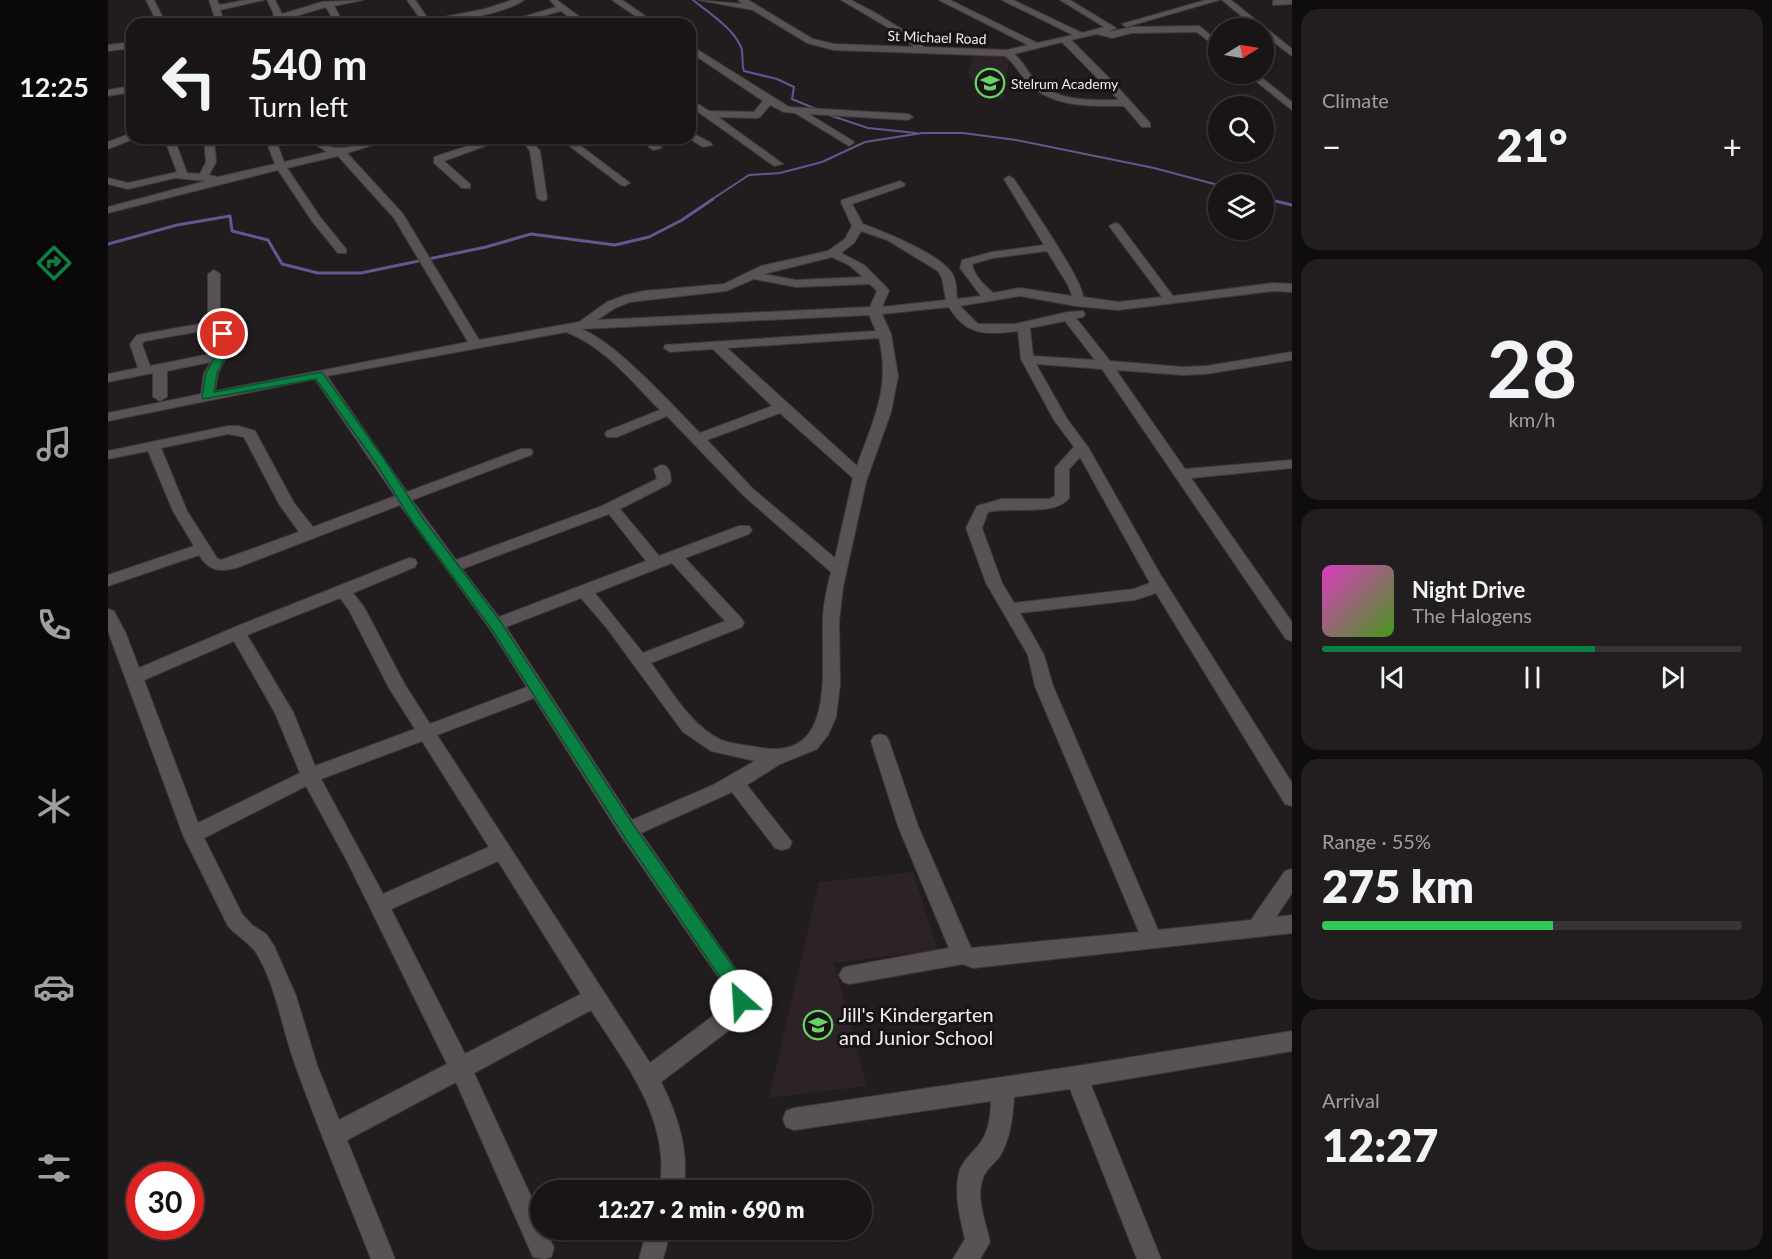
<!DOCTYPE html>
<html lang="en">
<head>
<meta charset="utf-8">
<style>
  body { margin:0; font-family:Lato,sans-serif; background:#221e1f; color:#f1f3f6; height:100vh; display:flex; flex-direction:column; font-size:22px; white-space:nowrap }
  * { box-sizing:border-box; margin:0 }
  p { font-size:20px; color:#9f9fa1 }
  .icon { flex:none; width:33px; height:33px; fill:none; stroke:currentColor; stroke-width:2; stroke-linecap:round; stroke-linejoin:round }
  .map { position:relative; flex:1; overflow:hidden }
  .sheet { display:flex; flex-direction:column; gap:9px; padding:9px; background:#0e0c0c; width:480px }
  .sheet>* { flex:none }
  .guide { position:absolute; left:18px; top:18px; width:570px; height:126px; border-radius:18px; box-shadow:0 2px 4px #0004,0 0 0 2px #373435; background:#191516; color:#f1f3f6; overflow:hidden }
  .needle { width:39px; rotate:79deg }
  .tools { position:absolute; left:1100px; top:18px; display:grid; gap:12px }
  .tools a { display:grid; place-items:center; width:66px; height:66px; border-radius:50%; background:#191516; box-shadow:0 2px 4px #0004,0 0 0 2px #373435; font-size:30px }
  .speed { position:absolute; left:18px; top:1162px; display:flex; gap:12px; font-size:30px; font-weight:700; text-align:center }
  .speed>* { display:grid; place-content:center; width:78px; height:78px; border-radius:50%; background:#191516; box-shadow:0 2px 4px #0004,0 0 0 2px #373435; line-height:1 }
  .speed .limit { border:9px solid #d22; background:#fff; color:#111 }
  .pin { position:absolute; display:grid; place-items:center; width:51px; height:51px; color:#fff; margin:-26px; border:3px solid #fff; border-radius:50%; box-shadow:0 2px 6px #0007 }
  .me { position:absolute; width:66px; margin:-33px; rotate:334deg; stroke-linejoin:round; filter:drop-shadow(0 0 4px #0008) }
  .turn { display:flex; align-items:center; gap:21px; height:126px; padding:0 24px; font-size:27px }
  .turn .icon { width:78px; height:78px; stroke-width:2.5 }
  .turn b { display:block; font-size:42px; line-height:51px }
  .big { font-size:45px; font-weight:800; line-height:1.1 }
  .sheet .card { flex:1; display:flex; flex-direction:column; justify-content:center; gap:9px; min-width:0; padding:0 21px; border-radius:18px; background:#221e1f }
  .sheet .dial { align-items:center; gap:0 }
  .dial b { font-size:78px; line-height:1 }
  .song { display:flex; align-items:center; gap:18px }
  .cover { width:72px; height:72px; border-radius:9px; background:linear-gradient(135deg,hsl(310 70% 55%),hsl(100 70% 35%)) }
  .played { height:6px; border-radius:3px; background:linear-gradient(90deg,#0b8043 65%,#373435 65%) }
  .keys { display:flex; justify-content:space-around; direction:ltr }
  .heat { display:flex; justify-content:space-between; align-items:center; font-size:33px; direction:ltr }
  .charge { height:9px; border-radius:4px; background:linear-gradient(90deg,#34c759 55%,#373435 0) }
  .trip { position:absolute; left:422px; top:1180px; width:342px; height:60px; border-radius:30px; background:#191516; box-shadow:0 2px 4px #0004,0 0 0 2px #373435; font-weight:800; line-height:60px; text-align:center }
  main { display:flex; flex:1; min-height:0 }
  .tab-bar { display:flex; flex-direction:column; width:108px; justify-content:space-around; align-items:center; background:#0a0809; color:#9f9fa1 }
  .tab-bar .icon { width:42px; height:42px }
  .tab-bar .current { color:#0b8043 }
  .tab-bar b { font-size:27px; color:#f1f3f6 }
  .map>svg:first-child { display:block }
  .built { fill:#2d2227 }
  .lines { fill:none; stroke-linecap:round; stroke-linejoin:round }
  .stream-far1 { stroke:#615791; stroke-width:2 }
  .stream { stroke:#615791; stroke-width:3 }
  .minor-casing { stroke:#3e393b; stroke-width:2 }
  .minor { fill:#595255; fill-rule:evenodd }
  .route { fill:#0b8043; stroke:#07532c; stroke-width:1.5 }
  .labels { text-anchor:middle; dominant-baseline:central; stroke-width:6; stroke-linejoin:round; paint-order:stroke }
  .far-street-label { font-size:14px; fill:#f1edef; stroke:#181315 }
  .far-poi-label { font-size:14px; fill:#f1edef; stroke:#181315; text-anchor:start }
  .near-poi-label { font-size:20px; fill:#f1edef; stroke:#181315; text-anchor:start }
</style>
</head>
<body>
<main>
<nav class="tab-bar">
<b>12:25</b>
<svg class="icon current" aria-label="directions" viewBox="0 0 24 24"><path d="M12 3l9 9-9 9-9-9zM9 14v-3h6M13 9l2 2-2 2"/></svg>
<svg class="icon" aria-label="music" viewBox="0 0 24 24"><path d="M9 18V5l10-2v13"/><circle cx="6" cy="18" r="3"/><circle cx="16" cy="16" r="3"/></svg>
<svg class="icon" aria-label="phone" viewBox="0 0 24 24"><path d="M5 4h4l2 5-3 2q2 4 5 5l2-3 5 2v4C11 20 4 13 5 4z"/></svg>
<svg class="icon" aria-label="climate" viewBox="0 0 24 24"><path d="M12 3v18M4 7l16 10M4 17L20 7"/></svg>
<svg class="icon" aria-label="car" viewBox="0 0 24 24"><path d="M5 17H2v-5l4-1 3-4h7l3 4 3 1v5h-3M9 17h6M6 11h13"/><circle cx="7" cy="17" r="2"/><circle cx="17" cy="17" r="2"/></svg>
<svg class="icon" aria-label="filters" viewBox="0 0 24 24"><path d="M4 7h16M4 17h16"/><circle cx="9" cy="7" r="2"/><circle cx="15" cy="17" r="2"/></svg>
</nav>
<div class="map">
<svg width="1184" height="1259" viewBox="0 0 1184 1259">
  <rect width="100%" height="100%" fill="#211c1e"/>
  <g class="built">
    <path d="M866,53L902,56L895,99L871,94L860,72Z"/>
    <path d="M805,872L830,950L726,963L759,1086L661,1098L711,882Z"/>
  </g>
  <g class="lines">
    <g class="stream-far1">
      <path d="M585,0C601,13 625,28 633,47C636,55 633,63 636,71L669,79L686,87L684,99L708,109"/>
      <path d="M718,114L760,128L808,133"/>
      <path d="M1155,198L1165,200"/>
      <path d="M603,200L641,175L672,173L714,162L757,142L814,133H855L908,140L1046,168L1110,185"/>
    </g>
    <g class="stream">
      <path d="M1159,199L1184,205"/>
      <path d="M0,244L69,225L122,216L124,231L160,240L174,264L210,273H253L378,247L423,234L507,245L541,237L574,220L605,199"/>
    </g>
    <g class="minor-casing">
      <g id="minor">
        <path d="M38,0H46L58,24H50Z"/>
        <path d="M101,0H109L111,5L138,0H156L112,10L117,24H109Z"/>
        <path d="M159,0H167L174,14L214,2L255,0L226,6L236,24H228L218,7L175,20V24H167L165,12Z"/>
        <path d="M299,0H307L321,20L377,9L404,0H416C395,15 334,24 308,24L314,21Z"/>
        <path d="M442,0H449L481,24H471L453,11L406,24H392L448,7Z"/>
        <path d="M504,0H514L549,24H539Z"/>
        <path d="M590,0L635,4L630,0H640L705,39L726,44L806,47L784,30L733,0H743L771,15L800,33L816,47L899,50L920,45L831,0H842L929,43L965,35L894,0H905L974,33L996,27L952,0H962L1008,28L1000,32L1024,27L1091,26L1110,41V49L1089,32L1024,33L1004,38L989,34L963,40L1005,82L1042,123V127H1034L1016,106C984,106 946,108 921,84C912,75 907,63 897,56L726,50L699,43L645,10ZM954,42L1011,100C982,100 949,102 927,80C919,72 915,61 906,54Z"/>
        <path d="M1098,0H1111L1018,27L1014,24Z"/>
        <path d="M1114,0H1123L1184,49V56L1155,34V28H1148Z"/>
        <path d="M1168,0H1184V4L1165,5V1Z"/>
        <path d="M24,42V48L0,51V45Z"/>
        <path d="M582,45L681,107L800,114L805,117L800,120L701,114L745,141L746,143L741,146L687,113L676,112L662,105L652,117L649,118L610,117L675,164L666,166L582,106V99L601,111L646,112L655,101L582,52Z"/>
        <path d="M1139,74H1149L1184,102V110Z"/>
        <path d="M24,86V92L0,96V90Z"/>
        <path d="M582,132L603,143L604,145L595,147L580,138H582Z"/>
        <path d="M24,133V138H28L0,149V142Z"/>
        <path d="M56,138H66L79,173L92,174L98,162L96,138H106L108,162L101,175L110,177L167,164L157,138H167L176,162L219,152L197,138C207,138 217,137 223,147C242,151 267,138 288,138L239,153L295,214L371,340L471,322L499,302L518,295L536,291L616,284L653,266L720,251L737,239L744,226L733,202L734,200L792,181L797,184L796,186L744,204L755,224C776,232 835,255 845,275C849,283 848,291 849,299L873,296L852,268L854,260L884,252L936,245L896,179L901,176L906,179C919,200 975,280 975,297L1010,302L1054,297L1001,226L1007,223L1011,224L1065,296L1165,283L1184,284V292L1165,291L1010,310L968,306L912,296L852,306L870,324H907L960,312L975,311L977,314L975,317L968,318L1002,361L1075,367L1098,366L1184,352V360L1098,374L1075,375L1008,370L1077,469L1184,460V468L1083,478L1184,622V641L1178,639L994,369L928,364L959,419L980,447L1052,574L1184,783V806L1177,804L1048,593L1027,600L912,613L936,655L945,686L1050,930L1143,920L1177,871L1184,869V893L1168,917L1184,915V933L865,968L855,964L742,984L735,982L731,975L735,968L742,966L841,948L790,826L763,741L766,736L772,734L778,736L781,741L810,826L863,948L1031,932L927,686L920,655L878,583L858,528L869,506L894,499H941L947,496V468L966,447L946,420L913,359L910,331C879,335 858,336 841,307L774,314L783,334L790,376L783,412L758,482L735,587L731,621L732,684L728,717L720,735L709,749L672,764L639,785L684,842L681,848L674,850L667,848L624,792L533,833L643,991L644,1001L637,1018L553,1082C570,1116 582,1152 575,1191H551C565,1122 518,1065 483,1010L366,1073L432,1216V1230H438L446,1248L443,1257L437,1259L425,1257L348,1082L239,1140L287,1259H263C238,1195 211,1131 188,1067C174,1030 169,988 149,954C142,943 129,936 120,926L75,835L0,631V609L6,611L18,634L31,668L132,625L301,558L307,559L309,563L307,567L245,593L256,607L297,685L322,724L419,687L382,629L292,505L128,568C111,572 101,571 91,555L0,586V575L86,546L65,511L40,451L0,459V451L120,426H130L147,431L186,503L205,527L287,496L207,379L0,421V413L93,394L96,373L103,362L59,371V397L52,401L45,397V373L0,382V374L30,368L22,344L29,335L103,322L100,313V274L106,270L112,274V313L124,346L110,373L107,391L360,342L286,218L230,156L179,168L212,217L238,249V253H230L204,221L170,170L0,213V207L98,181L67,178L20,189L0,184V178L20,183L69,172ZM753,231L779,240L830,271L834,278L838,300L774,307L781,291L779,288L756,265L733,253L746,243ZM939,251L960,285L964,296L912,288L885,293C876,285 866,276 864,264L885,258ZM724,257L741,265L755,277L688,280L656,274ZM646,279L688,287L762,284L769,291L762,307L489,320L507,308L522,302L618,291ZM761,315L768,331L557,345L556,348L562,352L605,349L664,406L592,433C564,405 508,342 473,329ZM957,321L987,360L925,356L922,328ZM105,329L112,346L107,353L42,366L34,344L37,341ZM458,332C496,346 524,382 552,410L499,431L497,434L499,437H509L559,416L635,495L723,572C719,588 715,604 715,621C713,671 729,764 649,747C638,745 623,744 613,740C582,725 563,690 543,663L634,627L636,623L634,619L577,558L641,534L644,530L641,526H631L551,556L512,509L561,484L563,481L562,472L558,466L553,465L546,469L549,479L494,506L348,560L304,500L423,455L425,452L423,449H413L299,492L219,376ZM771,338C783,388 765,420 749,466L619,348ZM672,413L745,478L727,558L645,489L599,440ZM120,434L136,437L171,504L191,532L113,560L109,558L79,511L53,448ZM972,457L1042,583L1026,589L906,603L894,583L874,528L880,512C903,506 947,517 961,498V469ZM501,514L538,561L391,617L354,569ZM564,563L617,621L535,653L487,593ZM232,598L241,610L281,688L307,729L207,766L185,712L139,635ZM473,598L498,627L575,732L603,751L647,761L605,785L524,820L398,627ZM126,641L167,713L192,773L90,823L36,680ZM426,698L513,836L622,994L621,1004L542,1063L329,735ZM314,741L381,847L275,894L213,779ZM198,786L239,861L339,1064L231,1120L209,1065L188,996L166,946L158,934L144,925L134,914L96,838ZM390,861L473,994L357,1054L283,909Z"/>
        <path d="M384,138H399L336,161L362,184V188H354L326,163V157Z"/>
        <path d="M412,138H422L432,151L439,198L438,200L434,201L429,198L422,151Z"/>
        <path d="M451,138H462L522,183L517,186L513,185Z"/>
        <path d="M529,138H541L554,148L545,150Z"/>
        <path d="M1184,1031V1051L983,1085L1053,1259H1029L962,1089L906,1097C905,1117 902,1139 892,1156C887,1163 877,1170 875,1178C867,1197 878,1223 882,1242L872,1259H845L857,1239C852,1217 846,1195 851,1173C854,1160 866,1152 873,1142C881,1130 883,1114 883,1101L686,1130L678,1127L675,1119L678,1111L686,1108L969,1066Z"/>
        <path d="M539,1230H563L555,1259H531Z"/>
      </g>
    </g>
    <use href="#minor" class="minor"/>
  </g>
  <path class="route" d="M115,330L120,334L123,346L109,373L106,392L214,372L276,459L313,516L392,621L526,826L638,985L642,1001L640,1006L633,1009L627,1006L623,993L515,835L383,628L304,521L267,462L208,379L95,399L94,397L98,373L113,346L110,334Z"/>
  <defs>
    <g id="school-ring" transform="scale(1.5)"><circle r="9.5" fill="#181315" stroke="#68d465" stroke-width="1.5"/><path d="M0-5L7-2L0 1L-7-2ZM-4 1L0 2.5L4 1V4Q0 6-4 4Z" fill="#68d465"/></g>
  </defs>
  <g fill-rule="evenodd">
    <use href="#school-ring" x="882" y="83"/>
    <use href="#school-ring" x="710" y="1025"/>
  </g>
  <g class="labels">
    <g class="far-street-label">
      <text transform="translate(829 37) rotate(2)">St Michael Road</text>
    </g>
    <g class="far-poi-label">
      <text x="903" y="83">Stelrum Academy</text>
    </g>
    <g class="near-poi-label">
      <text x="731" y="1014">Jill's Kindergarten<tspan x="731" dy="23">and Junior School</tspan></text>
    </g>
  </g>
</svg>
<div class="tools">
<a><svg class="needle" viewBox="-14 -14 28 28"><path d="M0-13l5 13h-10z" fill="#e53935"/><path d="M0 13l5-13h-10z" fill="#9f9fa1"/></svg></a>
<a><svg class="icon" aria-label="search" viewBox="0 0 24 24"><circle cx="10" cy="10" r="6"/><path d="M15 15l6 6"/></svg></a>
<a><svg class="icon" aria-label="layers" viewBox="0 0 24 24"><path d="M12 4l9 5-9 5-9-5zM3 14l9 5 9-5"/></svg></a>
</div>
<div class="speed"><div class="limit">30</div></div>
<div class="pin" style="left:115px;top:334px;background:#d93025"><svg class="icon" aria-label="arrive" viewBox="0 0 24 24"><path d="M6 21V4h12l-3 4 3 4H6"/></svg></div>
<svg class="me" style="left:633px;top:1001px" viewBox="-20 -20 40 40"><circle r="19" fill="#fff"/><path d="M0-13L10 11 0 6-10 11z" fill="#0b8043"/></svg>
<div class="trip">12:27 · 2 min · 690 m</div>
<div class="guide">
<div class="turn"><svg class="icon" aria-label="left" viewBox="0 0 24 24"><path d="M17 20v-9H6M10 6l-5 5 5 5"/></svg><div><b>540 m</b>Turn left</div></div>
</div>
</div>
<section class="sheet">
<div class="card"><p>Climate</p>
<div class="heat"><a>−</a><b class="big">21°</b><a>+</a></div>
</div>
<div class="card dial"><b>28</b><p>km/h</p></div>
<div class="card">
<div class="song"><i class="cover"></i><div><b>Night Drive</b><p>The Halogens</p></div></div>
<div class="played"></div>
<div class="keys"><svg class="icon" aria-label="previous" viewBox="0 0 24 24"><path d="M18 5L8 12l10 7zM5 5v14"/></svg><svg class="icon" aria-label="pause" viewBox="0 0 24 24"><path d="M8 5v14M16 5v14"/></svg><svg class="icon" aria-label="next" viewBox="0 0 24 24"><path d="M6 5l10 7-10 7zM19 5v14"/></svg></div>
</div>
<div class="card"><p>Range · 55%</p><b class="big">275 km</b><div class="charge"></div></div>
<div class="card"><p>Arrival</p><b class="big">12:27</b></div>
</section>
</main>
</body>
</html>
